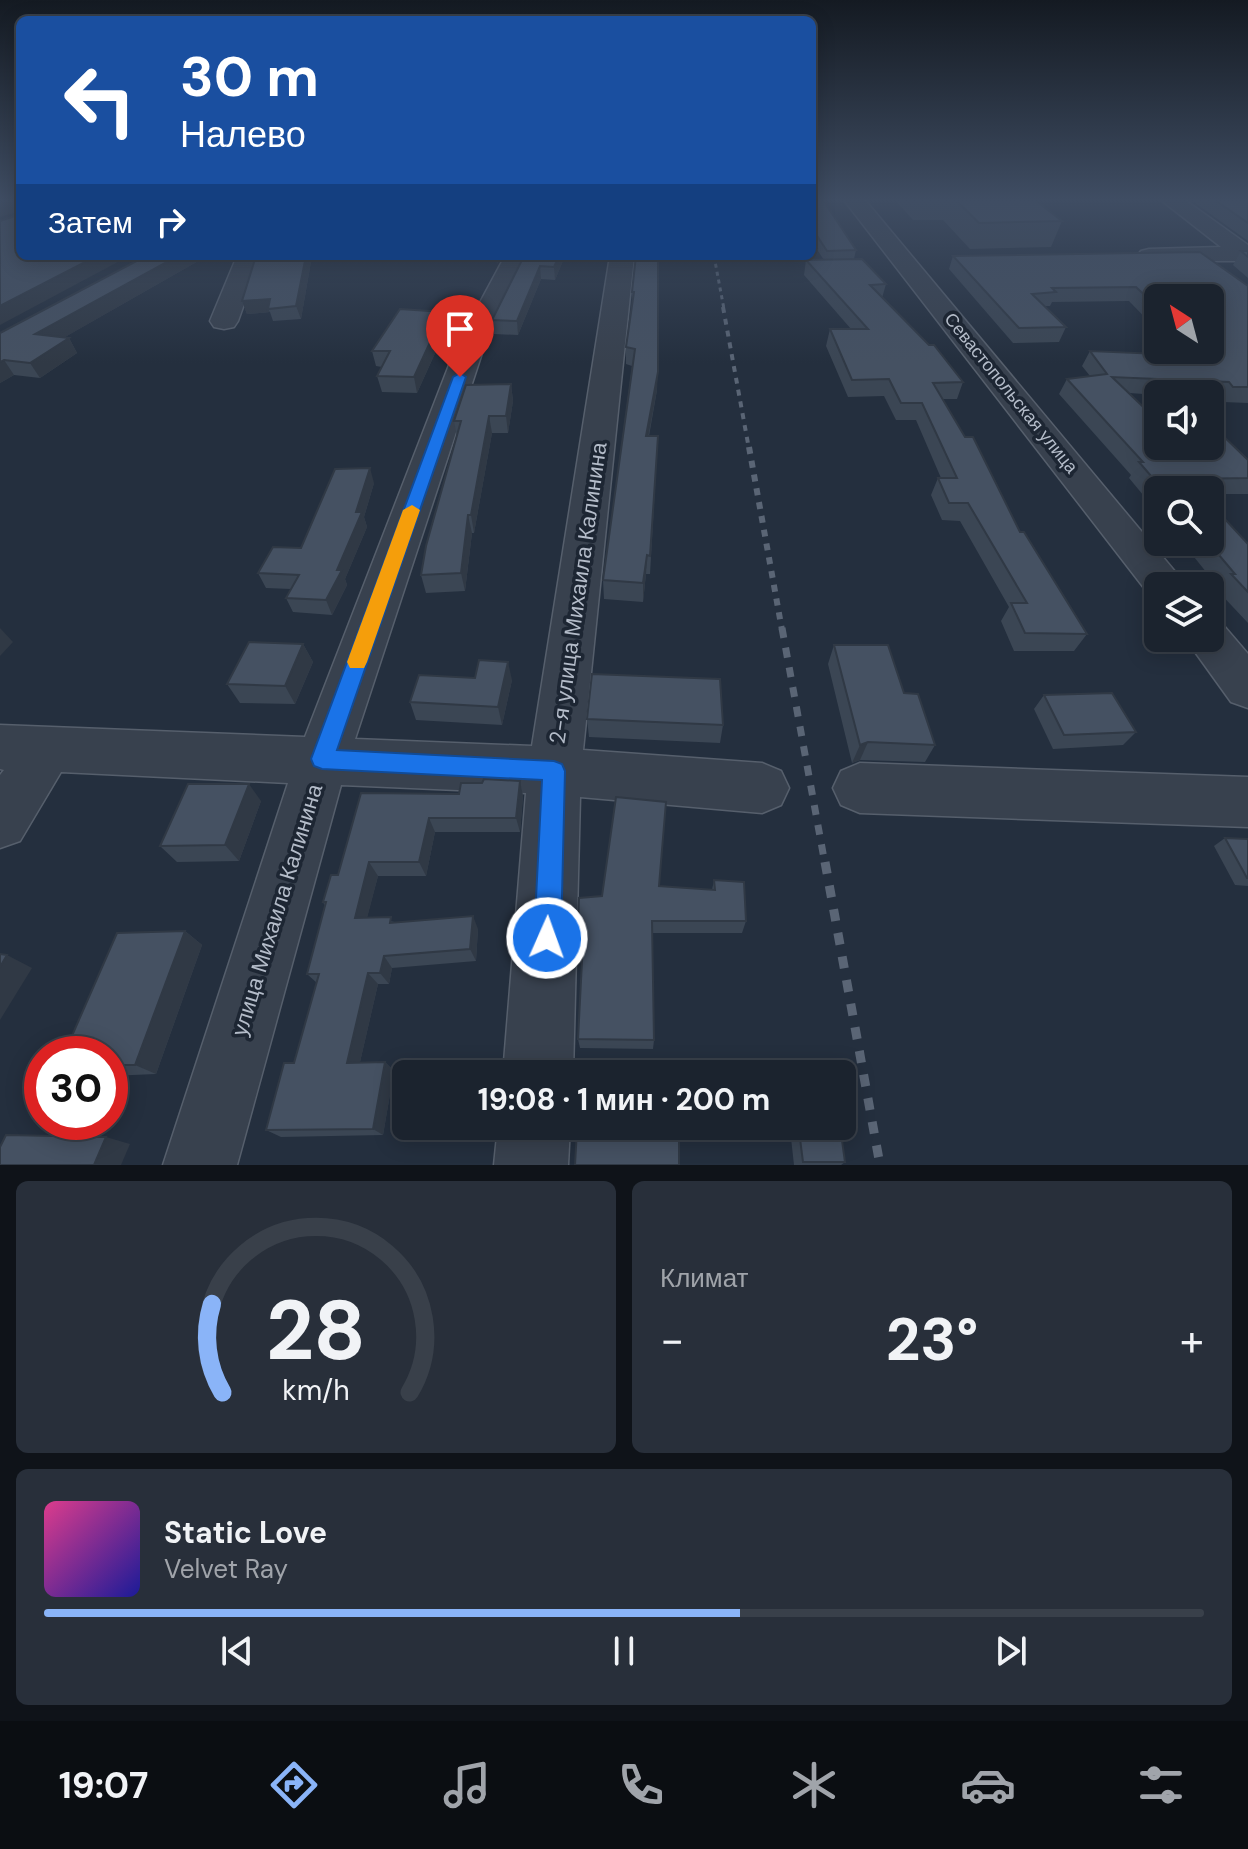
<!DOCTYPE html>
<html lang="ru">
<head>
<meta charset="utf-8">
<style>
  body { margin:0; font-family:"DM Sans",sans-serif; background:#282f3a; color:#f1f3f6; height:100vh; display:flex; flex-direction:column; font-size:30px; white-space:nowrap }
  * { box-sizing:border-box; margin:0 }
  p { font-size:26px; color:#a0a4aa }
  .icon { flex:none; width:44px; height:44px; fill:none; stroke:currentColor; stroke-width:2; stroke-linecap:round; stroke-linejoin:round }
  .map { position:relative; height:1165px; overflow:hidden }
  .drawer { display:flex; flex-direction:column; gap:16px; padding:16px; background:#0f1319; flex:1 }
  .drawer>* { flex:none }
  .guide { position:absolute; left:16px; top:16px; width:800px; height:244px; border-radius:12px; box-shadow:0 4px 20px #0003,0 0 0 2px #39404a; background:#1a4fa0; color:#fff; overflow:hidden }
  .needle { width:52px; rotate:324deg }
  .tools { position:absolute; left:1144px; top:284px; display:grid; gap:16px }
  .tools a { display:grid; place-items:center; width:80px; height:80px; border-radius:12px; background:#1b232e; box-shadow:0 4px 20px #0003,0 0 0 2px #39404a; font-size:40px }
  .speed { position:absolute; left:24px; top:1036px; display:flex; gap:16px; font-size:40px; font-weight:700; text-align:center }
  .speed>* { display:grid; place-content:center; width:104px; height:104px; border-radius:50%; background:#1b232e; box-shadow:0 4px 20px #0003,0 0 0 2px #39404a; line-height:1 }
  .speed .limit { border:12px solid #d22; background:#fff; color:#111 }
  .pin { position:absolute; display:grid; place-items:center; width:68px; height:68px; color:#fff; margin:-82px -34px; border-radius:50% 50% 50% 0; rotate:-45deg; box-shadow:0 0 8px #0007 }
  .pin .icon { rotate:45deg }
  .me { position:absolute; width:88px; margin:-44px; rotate:2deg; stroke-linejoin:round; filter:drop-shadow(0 0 6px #0008) }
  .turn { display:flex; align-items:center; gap:28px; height:168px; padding:0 32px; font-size:36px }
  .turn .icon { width:104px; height:104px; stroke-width:2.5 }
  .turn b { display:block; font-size:56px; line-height:68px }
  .then { display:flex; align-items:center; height:76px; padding:0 32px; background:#0003; gap:16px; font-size:30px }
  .big { font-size:60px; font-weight:700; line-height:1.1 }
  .drawer .card { flex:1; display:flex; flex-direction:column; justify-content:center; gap:12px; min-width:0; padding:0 28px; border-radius:12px; background:#282f3a }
  .drawer .dial { align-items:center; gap:0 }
  .dial svg { height:208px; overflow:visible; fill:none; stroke:#39404a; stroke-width:7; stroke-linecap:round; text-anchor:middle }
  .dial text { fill:#f1f3f6; stroke:none }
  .song { display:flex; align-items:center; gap:24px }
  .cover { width:96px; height:96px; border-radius:12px; background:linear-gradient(135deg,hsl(330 70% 55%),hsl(240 70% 35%)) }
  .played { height:8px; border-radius:4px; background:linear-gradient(90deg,#8ab4f8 60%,#39404a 60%) }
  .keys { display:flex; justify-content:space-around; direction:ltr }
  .heat { display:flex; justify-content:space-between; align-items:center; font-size:44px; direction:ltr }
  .drawer .tiles { flex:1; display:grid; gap:16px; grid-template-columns:1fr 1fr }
  .card:last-child { grid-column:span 2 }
  .trip { position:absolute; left:392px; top:1060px; width:464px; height:80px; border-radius:12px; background:#1b232e; box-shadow:0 4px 20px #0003,0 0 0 2px #39404a; font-weight:700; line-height:80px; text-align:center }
  .tabs { display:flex; height:128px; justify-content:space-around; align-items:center; background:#0b0e12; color:#a0a4aa }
  .tabs .icon { width:56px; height:56px }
  .tabs .selected { color:#8ab4f8 }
  .tabs b { font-size:36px; color:#f1f3f6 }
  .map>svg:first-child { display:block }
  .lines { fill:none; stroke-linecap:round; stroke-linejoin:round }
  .minor-casing { stroke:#565f6c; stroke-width:3 }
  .minor { fill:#38414e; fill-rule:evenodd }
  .rail-far4 { stroke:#5a6575; stroke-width:3; stroke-dasharray:4 4; stroke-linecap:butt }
  .rail-far3 { stroke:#5a6575; stroke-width:4; stroke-dasharray:6 6; stroke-linecap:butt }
  .rail-far2 { stroke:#5a6575; stroke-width:6; stroke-dasharray:7 7; stroke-linecap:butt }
  .rail-far1 { stroke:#5a6575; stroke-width:7; stroke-dasharray:10 10; stroke-linecap:butt }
  .rail { stroke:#5a6575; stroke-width:9; stroke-dasharray:12 12; stroke-linecap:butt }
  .wall { fill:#3b4654 }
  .shaded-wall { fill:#303945 }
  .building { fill:#455162; stroke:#303945; stroke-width:2 }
  .route { fill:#1a73e8; stroke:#114b97; stroke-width:2 }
  .slow { fill:#f59e0b }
  .labels { text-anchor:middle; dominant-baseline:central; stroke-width:7; stroke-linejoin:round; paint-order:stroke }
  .far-street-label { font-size:18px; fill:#b4bcc9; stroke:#1d2633 }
  .street-label { font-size:22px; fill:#b4bcc9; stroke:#1d2633 }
</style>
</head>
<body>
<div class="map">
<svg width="1248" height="1165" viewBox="0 0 1248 1165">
  <rect width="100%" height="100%" fill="#242f3e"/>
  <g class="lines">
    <g class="minor-casing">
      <g id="minor">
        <path d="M844,200H865L1187,586H1158V599L1151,597Z"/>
        <path d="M1161,200H1185L1248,245V261H1141L1137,256L1141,251L1149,249L1221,247Z"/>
        <path d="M237,256H261L238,321L234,327L224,329L214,327L210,321Z"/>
        <path d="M505,256H529L484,347L355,739L532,746L610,256H634L583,750L762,763L781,771L789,788L781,805L762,813L580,797L573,1074H503L526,793L341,785L237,1165H163L288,783L61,772L20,841L0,848V775L4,770L0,769V725L305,737L456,347Z"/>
        <path d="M1210,621L1224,626L1248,654V708L1231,702L1185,638H1210Z"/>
        <path d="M860,763L1248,777V827L860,813L841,805L833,788L841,771Z"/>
        <path d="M498,1126H570L568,1165H494Z"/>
      </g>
    </g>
    <use href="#minor" class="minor"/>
    <path class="rail-far4" d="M714,256L724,309"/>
    <path class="rail-far3" d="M723,307L749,449"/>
    <path class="rail-far2" d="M749,447L782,630"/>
    <path class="rail-far1" d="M782,628L825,864"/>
    <path class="rail" d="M825,862L880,1165"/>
  </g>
  <g class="wall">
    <path d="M812,200L856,250L854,259L886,284L882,298L963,382L957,399H943L1020,532L1087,634L1074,651H1014L1001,621L1009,607L960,521L942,520L931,495L938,478H941L916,420H896L884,396L848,397L826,346L830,329H851L804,275L806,260H824L812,242Z"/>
    <path d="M895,200H1035L1062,221L1051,247L970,249L943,220H913Z"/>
    <path d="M1191,200H1248V241Z"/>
    <path d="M1241,251H1248V278L1233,265Z"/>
    <path d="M207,256L63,338H69L77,353L40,378L14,375L0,383V333Z"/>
    <path d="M312,256L301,319L273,321L270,312L247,314L242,301Z"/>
    <path d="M524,256H565L555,280L541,279L518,335L494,334L492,320Z"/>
    <path d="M636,256L657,390L649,436H658L650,574H646L643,602L604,599L603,580L632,366L626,364V347L632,308V292Z"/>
    <path d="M953,256L1248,286V403L1223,402L1219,397H1210V394L1158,395L1129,393L1158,446L1248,460V494H1210V490H1158V513L1129,478L1131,475L1059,394L1067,379L1090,376L1082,366L1090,351L1181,355L1177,350H1210L1158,298V331L1129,301L1052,302L1050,306H1045L1066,327L1059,342L1013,343L949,269Z"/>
    <path d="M447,327L417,393L382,392L377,376L382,367L376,366L372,351Z"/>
    <path d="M511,384L513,401L508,433H492L474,533H472L465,591L426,593L421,575L457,437L454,421Z"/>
    <path d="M374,483L364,517L367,527L345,579L347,585L332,615L293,612L286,598L291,589L266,588L258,573L301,548Z"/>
    <path d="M1182,542L1248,544V623L1217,590L1219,588Z"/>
    <path d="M303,644L313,662L295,704L240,703L227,684Z"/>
    <path d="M834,645L904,693L935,745L925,762L860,760L852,763L828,664Z"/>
    <path d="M475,678L512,680L502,725L416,720L410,702Z"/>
    <path d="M1044,695L1136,732L1123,745L1053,749L1034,709Z"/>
    <path d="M587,719L723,725L720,743L589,737Z"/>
    <path d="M520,781L523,796L520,832H435L426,876H378L367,917L395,922L478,929L476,961L392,968L389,984H378L360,1062H385L394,1071L383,1135L281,1137L266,1130L294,1063L317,983L307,974L325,906L323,902L338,875L459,794L482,783Z"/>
    <path d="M261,801L239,861L177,862L160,846Z"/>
    <path d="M1225,838L1248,839V886L1235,885L1214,846Z"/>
    <path d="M714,880L746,921L742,933H652L654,1040L653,1049L580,1048L578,1039L583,935H580L578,923L602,896L659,886L712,890Z"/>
    <path d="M185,931L202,945L156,1074L110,1076V1054Z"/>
    <path d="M728,1126H840L845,1162L841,1165H794L791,1138L729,1137Z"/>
  </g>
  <g class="shaded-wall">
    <path d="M8,200H16L20,211L0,217V203Z"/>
    <path d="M97,256H129L0,325V306Z"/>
    <path d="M178,256H207L44,349L35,334Z"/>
    <path d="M306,256H312L301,319L296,306Z"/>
    <path d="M496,256H503L497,264Z"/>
    <path d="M559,256H565L555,280L554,267Z"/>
    <path d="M540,266L541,279L518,335L517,321Z"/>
    <path d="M270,299L268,309L270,312L247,314L242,301Z"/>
    <path d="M444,312L447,327L417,393L414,377Z"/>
    <path d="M69,338L77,353L40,378L30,363Z"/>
    <path d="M4,360L14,375L0,383V362Z"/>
    <path d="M658,372L657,390L645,454L646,436Z"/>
    <path d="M511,384L513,401L508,433L506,416Z"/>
    <path d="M489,416L492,433L474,533L471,515Z"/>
    <path d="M370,468L374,483L364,517L367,527L345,579L347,585L332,615L326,600L337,570Z"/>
    <path d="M468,515L472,533L465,591L461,573Z"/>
    <path d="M647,555L646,574L643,602V583Z"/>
    <path d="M0,628L13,642L0,656Z"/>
    <path d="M303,644L313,662L295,704L285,686Z"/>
    <path d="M508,662L512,680L502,725L498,707Z"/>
    <path d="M868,742L860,760L852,763L860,745Z"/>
    <path d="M520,781L523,796L520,832L516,818Z"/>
    <path d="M249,784L261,801L239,861L225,845Z"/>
    <path d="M429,818L435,832L426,876L419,862Z"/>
    <path d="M369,862L378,876L364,930L355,918Z"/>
    <path d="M473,916L478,929L476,961L470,949Z"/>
    <path d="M185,931L202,945L156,1074L135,1065Z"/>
    <path d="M7,955L32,968L0,1020V967Z"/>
    <path d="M384,956L392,968L389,984L380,973Z"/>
    <path d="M368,973L378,984L358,1071L347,1063Z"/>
    <path d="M385,1062L394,1071L383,1135L373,1129Z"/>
    <path d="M106,1137L130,1144L121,1165H94Z"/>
  </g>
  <g class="building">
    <path d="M15,200H20V256H97L0,306V221L15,216Z"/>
    <path d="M812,200H823L856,250L827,251L812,228Z"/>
    <path d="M956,200H1035L1062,221L979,223Z"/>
    <path d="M1215,200H1248V223Z"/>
    <path d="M1241,251H1248V257Z"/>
    <path d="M1200,252L1248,286V387H1233L1229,382L1112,377L1158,421V446H1210V430L1216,429L1248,460V478L1188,479L1198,490H1163L1139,462H1143L1067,379L1107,374L1090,351L1206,356L1200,350H1210V298H1158V308L1136,287L1052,288L1056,292L1032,294L1066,327L1019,328L953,256Z"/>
    <path d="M146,256H178L35,334L69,338L30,363L4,360L0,362V333Z"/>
    <path d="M256,256H306L296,306L268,309L270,299L242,301Z"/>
    <path d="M524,256H559L554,267L540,266L517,321L492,320Z"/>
    <path d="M636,256H658V372L646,436H658L650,556L647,555L643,583L603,580L635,349L626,347L634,292H632Z"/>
    <path d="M862,259L886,284L870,285L929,345H934L963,382L933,383L965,437H973L1020,532H1024L1087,634L1025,633L1011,603H1027L968,503H949L938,478H957L922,403H901L889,379L852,380L830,329H868L806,260Z"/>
    <path d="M400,309L444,312L414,377L377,376L390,351H372Z"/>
    <path d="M511,384L506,416H489L471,515H468L461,573L421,575L426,546L461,421H454L466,385Z"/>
    <path d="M370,468L356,512H362L337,570H342L326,600L286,598L299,575L258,573L273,547L301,548L335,469Z"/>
    <path d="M1210,503L1248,544V592L1231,574H1235L1208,542H1210Z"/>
    <path d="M249,642L303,644L285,686L227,684Z"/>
    <path d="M834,645H888L904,693L918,694L935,745L868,742L860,745Z"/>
    <path d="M479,660L508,662L498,707L410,702L419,675L475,678Z"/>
    <path d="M592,674L720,679L723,725L587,719Z"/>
    <path d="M1112,693L1136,732L1064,735L1044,695Z"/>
    <path d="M484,779L520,781L516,818H429L419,862H369L355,918L391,917L390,923L473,916L470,949L384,956L380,973H368L347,1063L385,1062L373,1129L266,1130L284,1063H294L319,974H307L326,902H323L331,875H338L361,793L459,794L461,783H482Z"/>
    <path d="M188,784H249L225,845L160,846Z"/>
    <path d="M616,797L666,802L659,886L715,890L714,880L744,882L746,921H652L654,1040L578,1039L584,922L578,923L579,898L602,896Z"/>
    <path d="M1225,838L1248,839V878H1247Z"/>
    <path d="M185,931L135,1065H110V1054H64L117,933Z"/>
    <path d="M0,954L7,955L0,967Z"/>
    <path d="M734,1126H840L845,1162H803L799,1131L734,1130Z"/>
    <path d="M577,1129L679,1133V1165H575Z"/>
    <path d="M6,1135L106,1137L94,1165H0V1147Z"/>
  </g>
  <linearGradient id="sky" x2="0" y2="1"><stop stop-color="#141a22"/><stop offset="0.55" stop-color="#3f4d63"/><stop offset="1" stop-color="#3f4d63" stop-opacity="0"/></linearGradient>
  <rect width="1248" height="363" fill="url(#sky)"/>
  <path class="route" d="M460,373L466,377L337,750L554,761L562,764L565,771L561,938L557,947L547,951L538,947L534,938L542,780L322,769L314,766L311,759L453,377Z"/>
  <path class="slow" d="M412,505L420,510L367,662L364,668H350L347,662L403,510Z"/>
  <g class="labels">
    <g class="far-street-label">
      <text transform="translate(1011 393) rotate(51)">Севастопольская улица</text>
    </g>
    <g class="street-label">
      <text transform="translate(578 593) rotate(-82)">2-я улица Михаила Калинина</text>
      <text transform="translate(277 910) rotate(-73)">улица Михаила Калинина</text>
    </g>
  </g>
</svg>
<div class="tools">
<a><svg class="needle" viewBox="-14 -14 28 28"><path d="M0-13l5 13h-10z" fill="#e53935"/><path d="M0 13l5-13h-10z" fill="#a0a4aa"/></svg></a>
<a><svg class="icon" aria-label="sound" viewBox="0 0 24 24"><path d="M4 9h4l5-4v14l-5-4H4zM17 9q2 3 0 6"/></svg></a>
<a><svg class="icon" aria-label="search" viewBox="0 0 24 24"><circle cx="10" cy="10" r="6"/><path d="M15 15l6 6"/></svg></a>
<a><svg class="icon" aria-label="layers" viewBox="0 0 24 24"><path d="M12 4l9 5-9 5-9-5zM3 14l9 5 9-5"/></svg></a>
</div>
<div class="speed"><div class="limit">30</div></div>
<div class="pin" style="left:460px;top:377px;background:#d93025"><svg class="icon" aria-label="arrive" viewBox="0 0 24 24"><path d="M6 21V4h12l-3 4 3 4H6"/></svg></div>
<svg class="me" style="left:547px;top:938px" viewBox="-20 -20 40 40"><circle r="17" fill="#1a73e8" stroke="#fff" stroke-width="3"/><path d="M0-11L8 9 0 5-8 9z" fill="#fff"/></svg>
<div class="trip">19:08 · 1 мин · 200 m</div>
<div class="guide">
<div class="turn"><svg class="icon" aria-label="left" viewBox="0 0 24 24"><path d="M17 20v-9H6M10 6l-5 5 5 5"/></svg><div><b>30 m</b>Налево</div></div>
<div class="then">Затем<svg class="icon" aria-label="right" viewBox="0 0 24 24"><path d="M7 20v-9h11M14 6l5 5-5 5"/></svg></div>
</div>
</div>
<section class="drawer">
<div class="tiles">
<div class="card dial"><svg viewBox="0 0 100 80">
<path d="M14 69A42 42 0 1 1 86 69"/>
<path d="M14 69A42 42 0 0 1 10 35" stroke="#8ab4f8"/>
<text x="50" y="56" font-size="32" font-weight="700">28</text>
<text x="50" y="72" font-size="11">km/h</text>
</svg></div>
<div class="card"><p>Климат</p>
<div class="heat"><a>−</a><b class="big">23°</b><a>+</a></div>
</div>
<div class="card">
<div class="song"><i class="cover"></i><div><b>Static Love</b><p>Velvet Ray</p></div></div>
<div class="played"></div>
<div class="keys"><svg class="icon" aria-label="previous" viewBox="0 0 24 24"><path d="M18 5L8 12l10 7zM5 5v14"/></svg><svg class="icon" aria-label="pause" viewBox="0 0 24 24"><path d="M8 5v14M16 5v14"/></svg><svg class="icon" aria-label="next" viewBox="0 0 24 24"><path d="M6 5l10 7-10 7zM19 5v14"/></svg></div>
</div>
</div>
</section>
<nav class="tabs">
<b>19:07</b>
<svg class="icon selected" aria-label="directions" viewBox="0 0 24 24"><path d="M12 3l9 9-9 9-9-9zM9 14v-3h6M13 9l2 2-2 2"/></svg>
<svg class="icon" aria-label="music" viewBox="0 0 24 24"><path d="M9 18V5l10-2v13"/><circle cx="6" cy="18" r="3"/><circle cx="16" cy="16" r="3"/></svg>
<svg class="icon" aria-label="phone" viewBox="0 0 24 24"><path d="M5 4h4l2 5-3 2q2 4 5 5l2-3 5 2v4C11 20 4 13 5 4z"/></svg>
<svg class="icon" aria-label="climate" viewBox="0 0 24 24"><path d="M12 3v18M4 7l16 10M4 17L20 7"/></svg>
<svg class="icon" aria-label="car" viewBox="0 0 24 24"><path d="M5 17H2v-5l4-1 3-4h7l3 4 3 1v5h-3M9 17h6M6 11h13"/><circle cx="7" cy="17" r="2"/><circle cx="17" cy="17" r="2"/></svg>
<svg class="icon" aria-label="filters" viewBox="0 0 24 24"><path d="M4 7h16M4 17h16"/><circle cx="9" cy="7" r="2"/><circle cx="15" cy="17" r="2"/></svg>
</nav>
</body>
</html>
